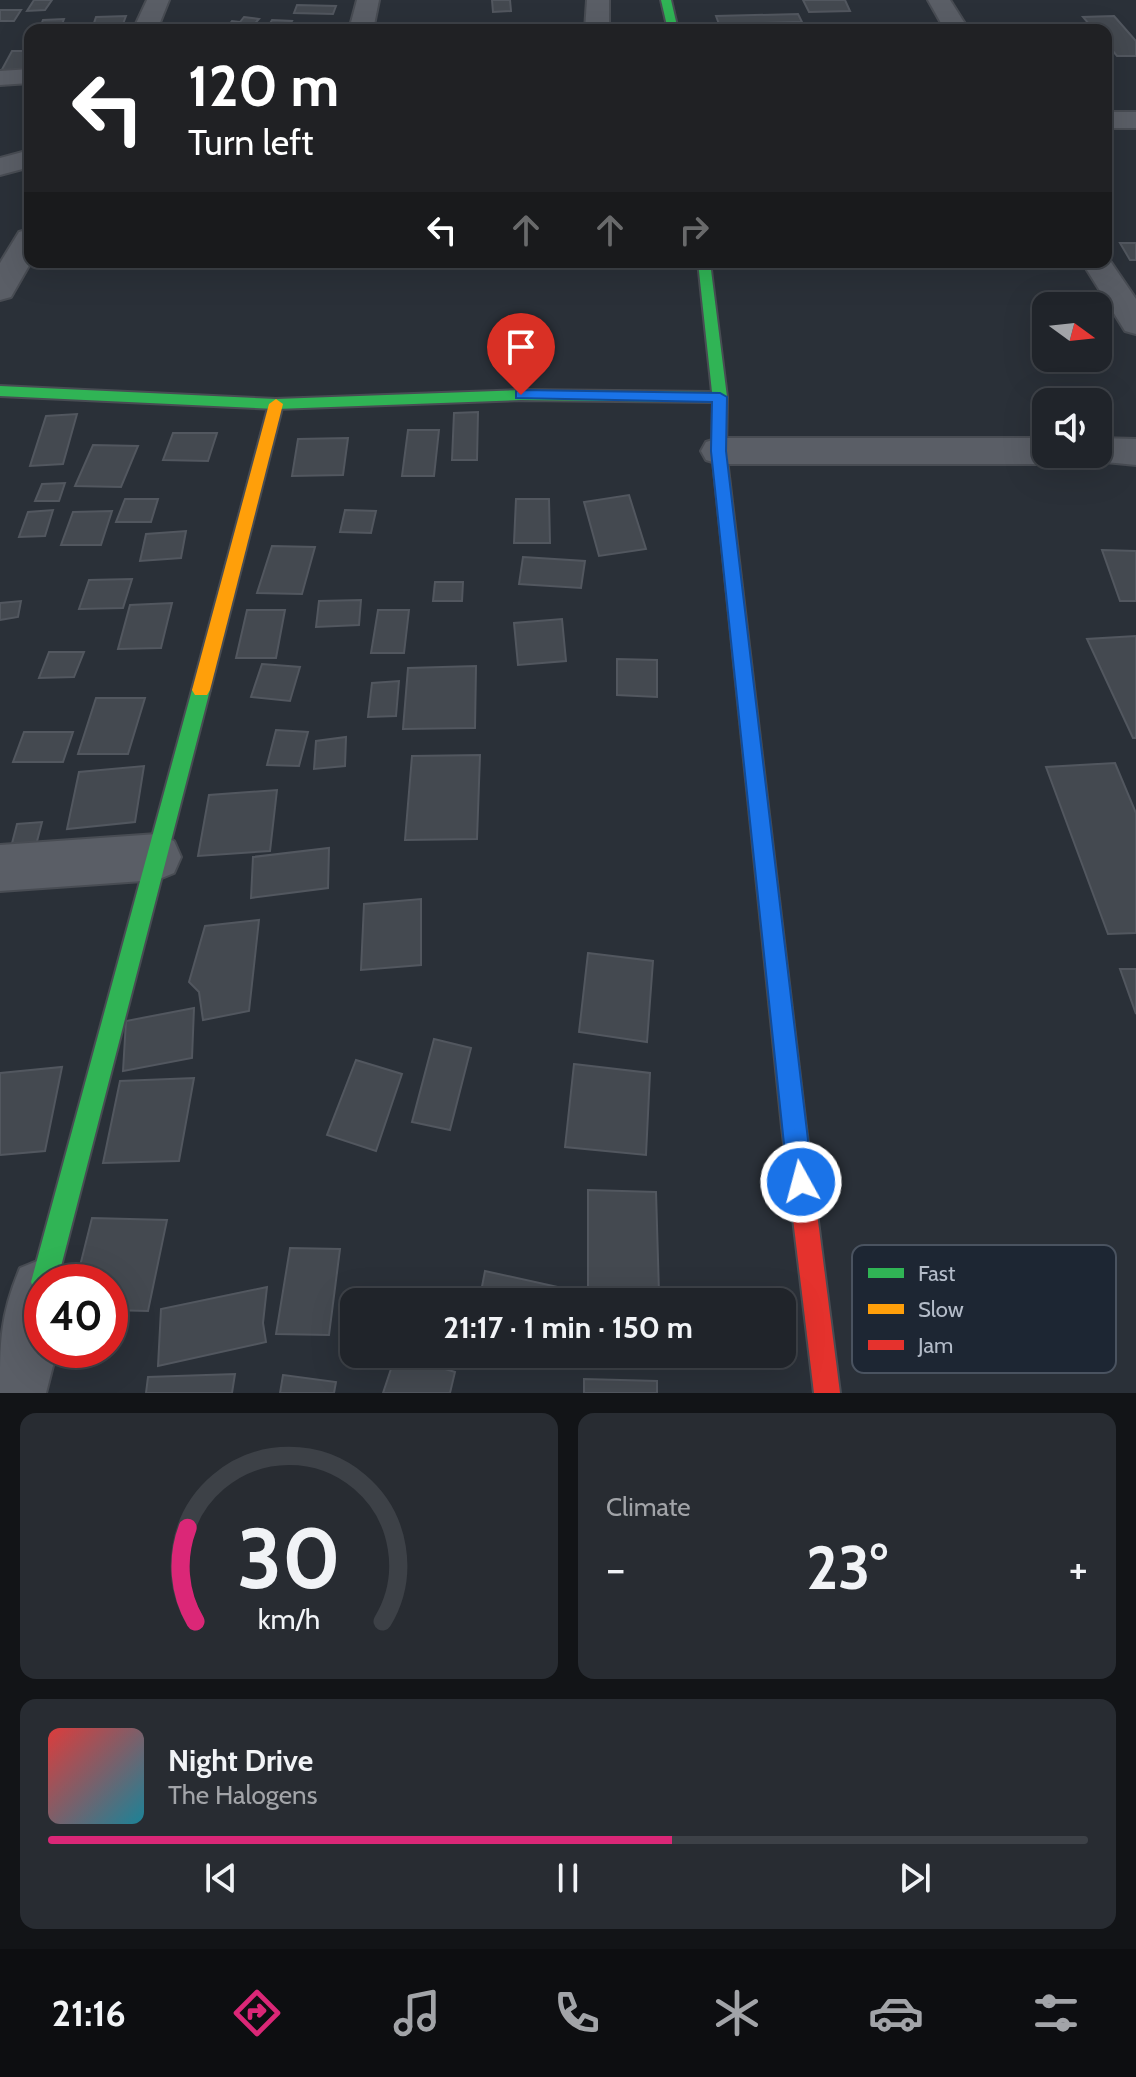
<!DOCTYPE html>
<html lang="en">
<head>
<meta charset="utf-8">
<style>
  body { margin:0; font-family:Cabin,sans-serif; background:#282c32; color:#f1f3f6; height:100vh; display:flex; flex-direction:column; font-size:30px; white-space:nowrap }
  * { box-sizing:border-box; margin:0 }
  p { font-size:26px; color:#a2a4a8 }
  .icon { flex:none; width:44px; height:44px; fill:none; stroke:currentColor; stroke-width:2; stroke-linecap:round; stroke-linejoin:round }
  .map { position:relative; height:1393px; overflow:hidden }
  .sheet { display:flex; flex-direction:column; gap:20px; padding:20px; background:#121417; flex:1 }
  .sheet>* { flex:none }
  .guide { position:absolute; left:24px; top:24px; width:1088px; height:244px; border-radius:16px; box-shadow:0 8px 32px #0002,0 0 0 2px #3d4147; background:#202124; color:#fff; overflow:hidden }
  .needle { width:52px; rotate:105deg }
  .tools { position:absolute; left:1032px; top:292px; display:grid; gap:16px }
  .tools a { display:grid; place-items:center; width:80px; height:80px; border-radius:16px; background:#20242a; box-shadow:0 8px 32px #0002,0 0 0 2px #3d4147; font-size:40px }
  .speed { position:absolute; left:24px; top:1264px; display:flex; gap:16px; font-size:40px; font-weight:700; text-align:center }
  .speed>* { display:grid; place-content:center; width:104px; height:104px; border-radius:50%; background:#20242a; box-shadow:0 8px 32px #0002,0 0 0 2px #3d4147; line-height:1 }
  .speed .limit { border:12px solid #d22; background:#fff; color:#111 }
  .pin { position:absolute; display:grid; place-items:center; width:68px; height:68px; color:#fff; margin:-82px -34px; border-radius:50% 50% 50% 0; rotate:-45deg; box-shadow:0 0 8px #0007 }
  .pin .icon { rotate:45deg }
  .me { position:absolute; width:88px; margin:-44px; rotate:353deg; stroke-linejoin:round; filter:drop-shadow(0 0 6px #0008) }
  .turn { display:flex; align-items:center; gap:28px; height:168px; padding:0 32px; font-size:36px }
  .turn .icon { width:104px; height:104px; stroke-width:2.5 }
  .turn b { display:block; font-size:56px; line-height:68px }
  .lanes { display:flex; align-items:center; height:76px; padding:0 32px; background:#0003; justify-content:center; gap:40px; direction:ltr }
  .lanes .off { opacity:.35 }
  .big { font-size:60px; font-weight:800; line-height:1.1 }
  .sheet .tile { flex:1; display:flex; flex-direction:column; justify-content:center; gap:12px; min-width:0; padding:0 28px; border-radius:16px; background:#282c32 }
  .sheet .dial { align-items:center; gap:0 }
  .dial svg { height:208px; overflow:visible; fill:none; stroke:#3d4147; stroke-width:7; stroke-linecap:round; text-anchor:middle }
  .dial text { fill:#f1f3f6; stroke:none }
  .song { display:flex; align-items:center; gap:24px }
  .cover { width:96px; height:96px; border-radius:12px; background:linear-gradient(135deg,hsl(0 70% 55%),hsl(190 70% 35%)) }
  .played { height:8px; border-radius:4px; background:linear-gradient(90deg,#db2777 60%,#3d4147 60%) }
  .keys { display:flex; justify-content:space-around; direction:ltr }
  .heat { display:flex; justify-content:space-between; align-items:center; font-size:44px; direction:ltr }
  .sheet .tiles { flex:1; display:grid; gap:20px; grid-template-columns:1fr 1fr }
  .tile:last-child { grid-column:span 2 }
  .trip { position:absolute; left:340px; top:1288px; width:456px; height:80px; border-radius:16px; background:#20242a; box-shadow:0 8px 32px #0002,0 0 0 2px #3d4147; font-weight:800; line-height:80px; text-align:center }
  .dock { display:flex; height:128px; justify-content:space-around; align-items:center; background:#0d0e11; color:#a2a4a8 }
  .dock .icon { width:56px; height:56px }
  .dock .on { color:#db2777 }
  .dock b { font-size:36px; color:#f1f3f6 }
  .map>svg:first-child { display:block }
  .building { fill:#444950; stroke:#52575f; stroke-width:2 }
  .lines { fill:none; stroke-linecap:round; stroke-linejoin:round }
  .street-casing { stroke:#484c53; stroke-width:4 }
  .fast-casing { stroke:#484c53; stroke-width:4 }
  .slow-casing { stroke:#484c53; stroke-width:4 }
  .jam-casing { stroke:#484c53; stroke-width:4 }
  .street { fill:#5a5e66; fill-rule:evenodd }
  .fast { fill:#30b455; fill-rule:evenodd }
  .slow { fill:#ff9f0a; fill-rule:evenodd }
  .jam { fill:#e5322d; fill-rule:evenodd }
  .route { fill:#1a73e8; stroke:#114b97; stroke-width:2 }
  .key { fill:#1d2633; stroke:#4a5360; stroke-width:2 }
  .key-label { font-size:22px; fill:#b4bcc9 }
</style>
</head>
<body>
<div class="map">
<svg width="1136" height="1393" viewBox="0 0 1136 1393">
  <rect width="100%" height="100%" fill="#2a3038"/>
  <g class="building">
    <path d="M34,0H52L45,10L27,11Z"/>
    <path d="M492,0H510L511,11L493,12Z"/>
    <path d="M803,0H845L850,11L809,12Z"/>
    <path d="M297,5L336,6L333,14L294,13Z"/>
    <path d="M0,10H21L14,21H0Z"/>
    <path d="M798,14L802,22L719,24L716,16Z"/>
    <path d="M126,16L123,24L93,26L96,17Z"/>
    <path d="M1114,16L1136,41V56H1117L1106,43V30H1094L1083,17Z"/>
    <path d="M244,17L259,19L249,30H225L232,21L240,22Z"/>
    <path d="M64,19L60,30H39L43,20Z"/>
    <path d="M272,20L292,21L287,30H266Z"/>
    <path d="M12,51H30V56L22,72L0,73Z"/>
    <path d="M1120,243H1136V260H1130Z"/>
    <path d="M478,412L477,460H452L454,413Z"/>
    <path d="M77,414L63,464L30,466L46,416Z"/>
    <path d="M408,430H439L434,476H402Z"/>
    <path d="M173,433H217L208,461L163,460Z"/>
    <path d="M348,438L343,475L292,476L298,439Z"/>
    <path d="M93,445L138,446L121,487L75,486Z"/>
    <path d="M65,483L59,501H35L42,484Z"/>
    <path d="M629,495L646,549L599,556L584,502Z"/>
    <path d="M125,499H158L151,522H116Z"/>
    <path d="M516,499H549L550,543H514Z"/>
    <path d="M53,510L45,536L19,537L28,512Z"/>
    <path d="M345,510L376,511L371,533L340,532Z"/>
    <path d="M112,511L101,545H61L73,512Z"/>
    <path d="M186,531L181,558L140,561L146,534Z"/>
    <path d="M272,546L315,547L302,594L257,593Z"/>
    <path d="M1102,550L1136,551V601H1120Z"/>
    <path d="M523,557L585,561L581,588L519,584Z"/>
    <path d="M132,579L123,608L79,609L89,580Z"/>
    <path d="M435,582H463L462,601H433Z"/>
    <path d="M361,600L359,625L316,627L319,601Z"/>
    <path d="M21,601L18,617L0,620V603Z"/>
    <path d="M172,603L161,648L118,649L130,605Z"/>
    <path d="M247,610H285L276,658H236Z"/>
    <path d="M378,610H409L404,653H371Z"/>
    <path d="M562,619L566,661L518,665L514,623Z"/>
    <path d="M1136,636V738H1133L1087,639Z"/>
    <path d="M49,652H84L74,677L39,678Z"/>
    <path d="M617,659L657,660V697L617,695Z"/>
    <path d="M262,664L300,667L290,701L251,697Z"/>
    <path d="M476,666L475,728L403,729L408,668Z"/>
    <path d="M399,681L396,716L368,717L372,683Z"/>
    <path d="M96,698H145L128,754H78Z"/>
    <path d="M276,730L308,732L299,766L267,765Z"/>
    <path d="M24,732H73L63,762H13Z"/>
    <path d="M346,737L345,766L314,769L316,741Z"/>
    <path d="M480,755L477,839L405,840L412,756Z"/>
    <path d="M1115,763L1136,813V933L1108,934L1046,767Z"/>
    <path d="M144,766L135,822L67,829L79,772Z"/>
    <path d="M277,790L270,851L198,856L209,795Z"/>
    <path d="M42,822L35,849L10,851L17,824Z"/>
    <path d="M329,848L328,888L251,898L253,857Z"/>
    <path d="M421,899V965L361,970L364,904Z"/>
    <path d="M259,920L249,1011L203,1020L199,992L189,982L205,926Z"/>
    <path d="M588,953L653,961L647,1042L579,1032Z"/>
    <path d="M1120,969H1136V1014Z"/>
    <path d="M194,1008L192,1058L123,1071L126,1021Z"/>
    <path d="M434,1039L471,1048L450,1130L412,1122Z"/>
    <path d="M356,1060L402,1074L376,1151L327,1135Z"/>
    <path d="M574,1064L650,1073L646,1155L565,1147Z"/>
    <path d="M62,1067L45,1151L0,1155V1073Z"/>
    <path d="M194,1078L179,1161L103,1163L120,1081Z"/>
    <path d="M588,1190L656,1192L659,1293L588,1291Z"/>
    <path d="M92,1218L167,1220L148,1311L110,1310V1282H76Z"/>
    <path d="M290,1248L340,1249L329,1335L276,1334Z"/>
    <path d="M485,1271L567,1289L566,1302H479Z"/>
    <path d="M267,1287L263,1323L266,1342L158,1366L161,1309Z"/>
    <path d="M396,1354L455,1372L450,1393H383Z"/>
    <path d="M235,1374L232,1393H146L148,1377Z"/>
    <path d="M283,1375L336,1382L334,1393H280Z"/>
    <path d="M584,1379L657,1381V1393H584Z"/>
  </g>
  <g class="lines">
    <g class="street-casing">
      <g id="street">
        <path d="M147,0H169L157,30H133Z"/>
        <path d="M357,0H379L373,30H349Z"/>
        <path d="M587,0H609V30H585Z"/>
        <path d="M928,0H950L969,30H945Z"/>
        <path d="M30,69V83L0,85V71Z"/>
        <rect x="1106" y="112" width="30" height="16"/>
        <path d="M30,150V167L0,175V158Z"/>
        <path d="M30,229L31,262L11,297L0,300V263L19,232Z"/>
        <path d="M1106,255L1136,299V334L1125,331L1082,262H1106Z"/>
        <path d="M719,438H1046V454H1062L1059,460L1046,464H719L706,460L701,451L706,442Z"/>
        <path d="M1098,438L1136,439V465L1085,460L1082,454H1098Z"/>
        <path d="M157,834L174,841L181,857L174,873L157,880L0,891V845Z"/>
        <path d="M42,1259L64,1268L70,1282H42V1350H57L46,1393H0C0,1342 0,1316 20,1268Z"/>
      </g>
    </g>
    <g class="fast-casing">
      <g id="fast">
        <path d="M661,0H671L678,30H668Z"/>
        <path d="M698,262H710L727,397L726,451L806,1127L802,1135L794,1139L786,1135L782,1127L712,451L713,402L521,400L276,409L0,396V386L276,399L521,390L712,392Z"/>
        <path d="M201,682L207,685L210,690L57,1282H42V1294L35,1291L31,1282L192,690L195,685Z"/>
      </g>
    </g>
    <g class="slow-casing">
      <path id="slow" d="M276,399L283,404L210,690L207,695H195L192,690L269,404Z"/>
    </g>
    <g class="jam-casing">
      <path id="jam" d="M794,1115L802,1119L806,1127L840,1393H814L782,1127L786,1119Z"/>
    </g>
    <use href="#street" class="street"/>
    <use href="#fast" class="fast"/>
    <use href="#slow" class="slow"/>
    <use href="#jam" class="jam"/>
  </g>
  <path class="route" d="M521,390L720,393L727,397L726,451L813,1182L809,1191L801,1195L792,1191L788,1182L711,451L712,402L516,398V391Z"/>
  <rect x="852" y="1245" width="264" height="128" rx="12" class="key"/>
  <rect x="868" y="1268" width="36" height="10" fill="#30b455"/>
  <rect x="868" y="1304" width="36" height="10" fill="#ff9f0a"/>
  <rect x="868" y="1340" width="36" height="10" fill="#e5322d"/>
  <g class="key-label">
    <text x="918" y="1281">Fast</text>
    <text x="918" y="1317">Slow</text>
    <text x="918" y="1353">Jam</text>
  </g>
</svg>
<div class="tools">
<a><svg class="needle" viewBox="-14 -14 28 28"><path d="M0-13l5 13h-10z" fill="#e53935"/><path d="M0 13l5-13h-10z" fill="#a2a4a8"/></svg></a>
<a><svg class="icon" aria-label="sound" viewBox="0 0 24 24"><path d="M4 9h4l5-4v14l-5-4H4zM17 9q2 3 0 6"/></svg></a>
</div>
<div class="speed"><div class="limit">40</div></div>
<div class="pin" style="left:521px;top:395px;background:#d93025"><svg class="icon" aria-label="arrive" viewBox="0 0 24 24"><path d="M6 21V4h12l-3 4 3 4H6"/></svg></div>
<svg class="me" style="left:801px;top:1182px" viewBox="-20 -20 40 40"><circle r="17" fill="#1a73e8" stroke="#fff" stroke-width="3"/><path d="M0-11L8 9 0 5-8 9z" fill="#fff"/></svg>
<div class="trip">21:17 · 1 min · 150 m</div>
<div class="guide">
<div class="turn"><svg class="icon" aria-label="left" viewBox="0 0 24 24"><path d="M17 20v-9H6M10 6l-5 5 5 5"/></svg><div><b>120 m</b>Turn left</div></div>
<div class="lanes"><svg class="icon" aria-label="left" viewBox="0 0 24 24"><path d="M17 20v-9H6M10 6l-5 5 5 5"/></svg><svg class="icon off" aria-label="ahead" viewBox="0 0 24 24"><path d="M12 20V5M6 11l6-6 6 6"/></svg><svg class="icon off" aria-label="ahead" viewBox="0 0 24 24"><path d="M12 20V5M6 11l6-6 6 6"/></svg><svg class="icon off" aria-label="right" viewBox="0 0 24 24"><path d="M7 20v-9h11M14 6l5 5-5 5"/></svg></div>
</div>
</div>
<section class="sheet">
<div class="tiles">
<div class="tile dial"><svg viewBox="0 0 100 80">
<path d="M14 69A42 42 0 1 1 86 69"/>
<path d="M14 69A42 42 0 0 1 11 33" stroke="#db2777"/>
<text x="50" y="56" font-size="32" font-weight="700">30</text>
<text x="50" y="72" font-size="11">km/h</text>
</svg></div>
<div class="tile"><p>Climate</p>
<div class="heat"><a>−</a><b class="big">23°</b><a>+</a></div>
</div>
<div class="tile">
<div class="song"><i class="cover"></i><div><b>Night Drive</b><p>The Halogens</p></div></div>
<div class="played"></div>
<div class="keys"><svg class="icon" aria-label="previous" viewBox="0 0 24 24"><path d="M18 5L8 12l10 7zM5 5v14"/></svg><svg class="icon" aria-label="pause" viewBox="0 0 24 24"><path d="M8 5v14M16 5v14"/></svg><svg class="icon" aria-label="next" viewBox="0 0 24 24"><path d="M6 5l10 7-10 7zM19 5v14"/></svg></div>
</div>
</div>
</section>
<nav class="dock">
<b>21:16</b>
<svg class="icon on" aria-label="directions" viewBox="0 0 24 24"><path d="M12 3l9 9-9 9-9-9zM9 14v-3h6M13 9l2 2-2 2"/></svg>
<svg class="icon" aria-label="music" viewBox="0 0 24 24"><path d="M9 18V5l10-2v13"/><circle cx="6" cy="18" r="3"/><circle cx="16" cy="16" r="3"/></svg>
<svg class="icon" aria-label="phone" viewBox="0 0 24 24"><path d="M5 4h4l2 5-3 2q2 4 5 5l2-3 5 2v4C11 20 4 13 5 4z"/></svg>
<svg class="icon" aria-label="climate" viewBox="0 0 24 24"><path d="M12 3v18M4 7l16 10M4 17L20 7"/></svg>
<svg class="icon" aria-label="car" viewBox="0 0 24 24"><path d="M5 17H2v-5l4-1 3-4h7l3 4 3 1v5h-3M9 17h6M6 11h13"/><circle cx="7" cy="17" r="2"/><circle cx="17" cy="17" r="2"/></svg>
<svg class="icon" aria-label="filters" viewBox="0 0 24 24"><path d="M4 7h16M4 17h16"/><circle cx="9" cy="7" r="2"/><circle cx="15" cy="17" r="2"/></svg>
</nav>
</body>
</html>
